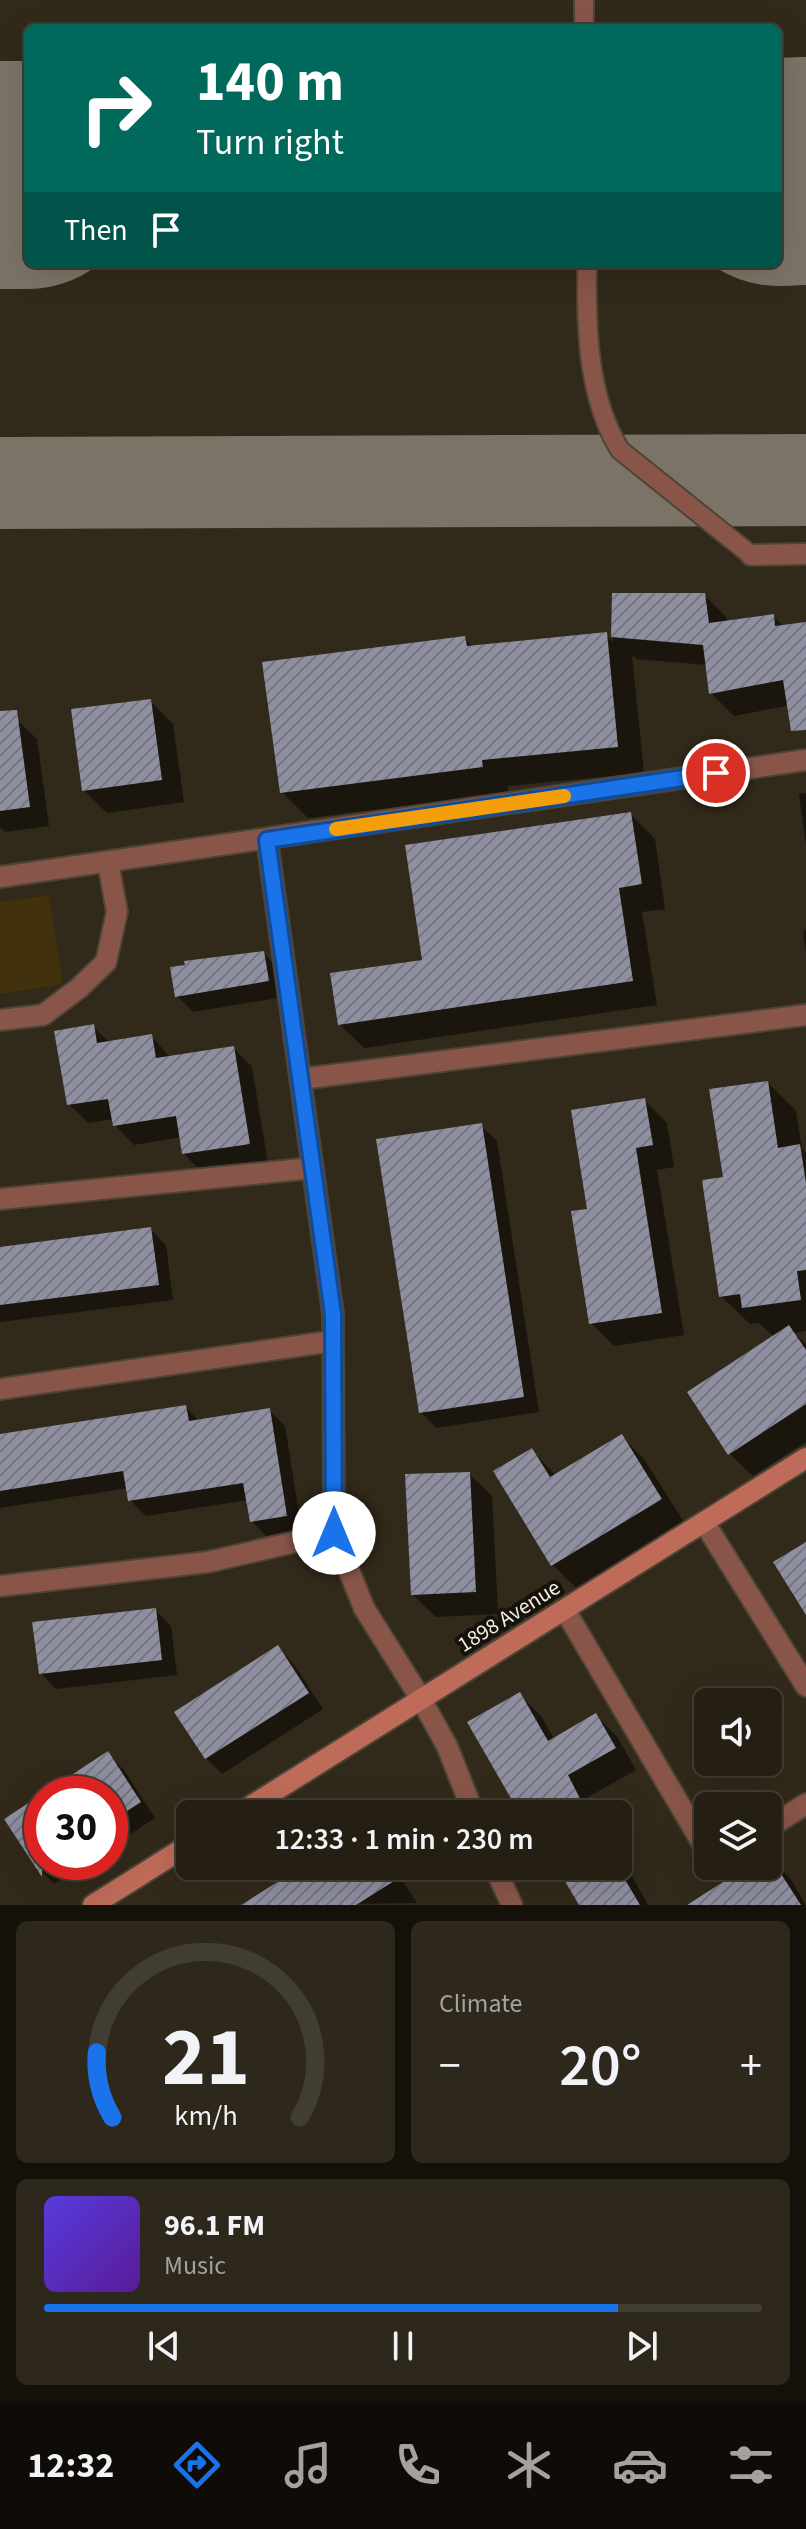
<!DOCTYPE html>
<html lang="en">
<head>
<meta charset="utf-8">
<style>
  body { margin:0; font-family:"Source Sans 3",sans-serif; background:#2d271c; color:#f1f3f6; height:100vh; display:flex; flex-direction:column; font-size:30px; white-space:nowrap }
  * { box-sizing:border-box; margin:0 }
  p { font-size:26px; color:#a3a2a0 }
  .icon { flex:none; width:44px; height:44px; fill:none; stroke:currentColor; stroke-width:2; stroke-linecap:round; stroke-linejoin:round }
  .map { position:relative; height:1905px; overflow:hidden }
  .drawer { display:flex; flex-direction:column; gap:16px; padding:16px; background:#14110a; flex:1 }
  .drawer>* { flex:none }
  .banner { position:absolute; left:24px; top:24px; width:758px; height:244px; border-radius:12px; box-shadow:0 8px 32px #0002,0 0 0 2px #423d33; background:#00695c; color:#fff; overflow:hidden }
  .buttons { position:absolute; left:694px; top:1688px; display:grid; gap:16px }
  .buttons a { display:grid; place-items:center; width:88px; height:88px; border-radius:12px; background:#251f13; box-shadow:0 8px 32px #0002,0 0 0 2px #423d33; font-size:40px }
  .speed { position:absolute; left:24px; top:1776px; display:flex; gap:16px; font-size:40px; font-weight:700; text-align:center }
  .speed>* { display:grid; place-content:center; width:104px; height:104px; border-radius:50%; background:#251f13; box-shadow:0 8px 32px #0002,0 0 0 2px #423d33; line-height:1 }
  .speed .limit { border:12px solid #d22; background:#fff; color:#111 }
  .pin { position:absolute; display:grid; place-items:center; width:68px; height:68px; color:#fff; margin:-34px; border:4px solid #fff; border-radius:50%; box-shadow:0 2px 8px #0007 }
  .me { position:absolute; width:88px; margin:-44px; rotate:0deg; stroke-linejoin:round; filter:drop-shadow(0 0 6px #0008) }
  .turn { display:flex; align-items:center; gap:28px; height:168px; padding:0 40px; font-size:36px }
  .turn .icon { width:104px; height:104px; stroke-width:2.5 }
  .turn b { display:block; font-size:56px; line-height:68px }
  .then { display:flex; align-items:center; height:76px; padding:0 40px; background:#0003; gap:16px; font-size:30px }
  .big { font-size:60px; font-weight:600; line-height:1.1 }
  .drawer .widget { flex:1; display:flex; flex-direction:column; justify-content:center; gap:12px; min-width:0; padding:0 28px; border-radius:12px; background:#2d271c }
  .drawer .dial { align-items:center; gap:0 }
  .dial svg { height:208px; overflow:visible; fill:none; stroke:#423d33; stroke-width:7; stroke-linecap:round; text-anchor:middle }
  .dial text { fill:#f1f3f6; stroke:none }
  .song { display:flex; align-items:center; gap:24px }
  .cover { width:96px; height:96px; border-radius:12px; background:linear-gradient(135deg,hsl(250 70% 55%),hsl(270 70% 35%)) }
  .played { height:8px; border-radius:4px; background:linear-gradient(90deg,#1a73e8 80%,#423d33 80%) }
  .keys { display:flex; justify-content:space-around; direction:ltr }
  .heat { display:flex; justify-content:space-between; align-items:center; font-size:44px; direction:ltr }
  .drawer .tiles { flex:1; display:grid; gap:16px; grid-template-columns:1fr 1fr }
  .widget:last-child { grid-column:span 2 }
  .trip { position:absolute; left:176px; top:1800px; width:456px; height:80px; border-radius:12px; background:#251f13; box-shadow:0 8px 32px #0002,0 0 0 2px #423d33; font-weight:600; line-height:80px; text-align:center }
  .tab-bar { display:flex; height:128px; justify-content:space-around; align-items:center; background:#0f0c08; color:#a3a2a0 }
  .tab-bar .icon { width:56px; height:56px }
  .tab-bar .selected { color:#1a73e8 }
  .tab-bar b { font-size:36px; color:#f1f3f6 }
  .map>svg:first-child { display:block }
  .green { fill:#41320d }
  .shadow { fill:#0007 }
  .lines { fill:none; stroke-linecap:round; stroke-linejoin:round }
  .taxiway { stroke:#7b7466; stroke-width:92 }
  .runway { stroke:#7b7466; stroke-width:228 }
  .building { fill:url(#building-hatch) }
  .lane-casing { stroke:#4c4535; stroke-width:22 }
  .street-casing { stroke:#4c4535; stroke-width:24 }
  .secondary-casing { stroke:#4c4535; stroke-width:24 }
  .lane { stroke:#895549; stroke-width:18 }
  .street { stroke:#895549; stroke-width:20 }
  .secondary { stroke:#be6b59; stroke-width:20 }
  .route-casing { stroke:#114b97; stroke-width:20 }
  .route { stroke:#1a73e8; stroke-width:14 }
  .slow { stroke:#f59e0b; stroke-width:14 }
  .labels { text-anchor:middle; dominant-baseline:central; stroke-width:8; stroke-linejoin:round; paint-order:stroke }
  .street-label { font-size:22px; fill:#f3eee4; stroke:#16120b }
</style>
</head>
<body>
<div class="map">
<svg width="806" height="1905" viewBox="0 0 806 1905">
  <defs>
    <pattern id="building-hatch" width="6" height="6" patternUnits="userSpaceOnUse" patternTransform="scale(2)"><rect width="6" height="6" fill="#8f8fa2"/><path d="M-1 1l2-2M0 6l6-6M5 7l2-2" fill="none" stroke="#767681"/></pattern>
  </defs>
  <rect width="100%" height="100%" fill="#312919"/>
  <path class="green" d="M49,895L63,984L0,994V902Z"/>
  <g class="shadow">
    <path d="M614,595H704L727,618V622L773,616L784,627L806,624V708L801,703L734,716L711,693L708,665L636,659L632,655L644,773L508,786L509,793L308,818L282,792L465,639L473,647L606,635L613,642Z"/>
    <path d="M150,701L173,724L184,802L107,813L84,790Z"/>
    <path d="M17,720L37,739L49,826L5,832L0,827V722Z"/>
    <path d="M806,793V845L799,794Z"/>
    <path d="M631,815L655,839L665,909L642,912L657,1005L364,1048L339,1024Z"/>
    <path d="M806,930V953L803,931Z"/>
    <path d="M263,953L279,969L284,997L193,1012L177,996Z"/>
    <path d="M93,1027L110,1043L151,1036L171,1058L233,1048L252,1067L268,1163L203,1173L184,1154L182,1137L134,1145L115,1125L114,1119L88,1123L69,1104Z"/>
    <path d="M768,1083L796,1111L802,1149L806,1153V1331L794,1333L806,1344V1442L753,1476L730,1454L690,1392L774,1337L759,1323L750,1324L721,1296L725,1179Z"/>
    <path d="M644,1100L667,1123L674,1167L657,1170L684,1335L614,1346L591,1323Z"/>
    <path d="M481,1126L497,1141L539,1412L436,1428L421,1412Z"/>
    <path d="M150,1229L166,1245L173,1300L0,1322V1249Z"/>
    <path d="M185,1407L200,1422L270,1411L285,1426L302,1532L267,1537L252,1521L248,1500L146,1516L130,1500L128,1488L0,1508V1436Z"/>
    <path d="M621,1436L644,1459L684,1522L576,1588L553,1565L496,1472L532,1450L556,1476Z"/>
    <path d="M469,1474L492,1496L498,1614L436,1617L413,1595Z"/>
    <path d="M155,1610L171,1626L177,1675L56,1689L41,1673Z"/>
    <path d="M278,1648L293,1663L323,1709L222,1774L206,1758Z"/>
    <path d="M519,1694L541,1716L554,1739L596,1716L618,1738L636,1770L588,1797L597,1814H522Z"/>
    <path d="M107,1754L123,1769L155,1818L110,1847V1794H45Z"/>
    <path d="M42,1796V1862H87L54,1884L39,1868Z"/>
    <path d="M618,1851L648,1905H581L559,1866H618Z"/>
    <path d="M768,1857L790,1878L806,1905H691L751,1866H768Z"/>
    <path d="M307,1866H393L417,1903L244,1905Z"/>
  </g>
  <g class="lines">
    <path class="taxiway" d="M0,483L806,480"/>
    <g class="runway">
      <path d="M778,172L806,171"/>
      <path d="M0,175H28"/>
    </g>
  </g>
  <g class="building">
    <path d="M612,593H705L709,623L774,614L775,626L806,622V730L791,731L783,680L709,694L703,645L611,637Z"/>
    <path d="M607,632L618,747L482,760L483,767L280,793L262,662L465,636L467,646Z"/>
    <path d="M151,699L162,780L82,791L71,709Z"/>
    <path d="M17,710L30,807L0,811V711Z"/>
    <path d="M631,812L642,884L619,888L633,981L338,1025L330,973L422,960L405,845Z"/>
    <path d="M264,951L269,981L175,997L170,967L185,965L184,961Z"/>
    <path d="M94,1024L97,1043L152,1034L156,1058L234,1046L250,1144L182,1154L176,1116L113,1126L108,1099L67,1105L54,1031Z"/>
    <path d="M768,1081L778,1148L800,1144L806,1183V1270L797,1271L801,1300L742,1308L740,1294L719,1297L702,1180L723,1177L709,1089Z"/>
    <path d="M645,1098L653,1145L636,1148L662,1313L589,1324L571,1211L587,1209L571,1110Z"/>
    <path d="M482,1123L524,1397L419,1413L376,1139Z"/>
    <path d="M151,1227L159,1285L0,1305V1247Z"/>
    <path d="M789,1325L806,1350V1404L728,1455L687,1392Z"/>
    <path d="M186,1405L189,1421L270,1408L287,1516L250,1522L243,1483L128,1501L123,1471L0,1491V1434Z"/>
    <path d="M622,1434L662,1499L551,1566L493,1471L532,1448L550,1477Z"/>
    <path d="M470,1472L476,1592L411,1595L405,1474Z"/>
    <path d="M806,1542V1615L773,1562Z"/>
    <path d="M156,1608L162,1660L39,1674L32,1622Z"/>
    <path d="M278,1645L309,1693L205,1759L174,1712Z"/>
    <path d="M520,1692L548,1741L596,1713L616,1748L568,1775L588,1814H520L467,1722Z"/>
    <path d="M108,1751L141,1802L110,1822V1794H42V1877L4,1819Z"/>
    <path d="M303,1866H418L356,1905H241Z"/>
    <path d="M556,1866H617L640,1905H579Z"/>
    <path d="M748,1866H776L801,1905H687Z"/>
  </g>
  <g class="lines">
    <g class="lane-casing">
      <g id="lane">
        <path d="M584,0V28"/>
        <path d="M587,264C586,325 587,397 620,450L751,555"/>
      </g>
    </g>
    <g class="street-casing">
      <g id="street">
        <path d="M751,555L806,554"/>
        <path d="M267,840L333,1314L334,1533L364,1608L421,1699L447,1746L474,1814"/>
        <path d="M0,877L806,760"/>
        <path d="M0,1020L43,1015L79,988L106,962L117,912L108,862"/>
        <path d="M301,1079L806,1015"/>
        <path d="M0,1199L313,1168"/>
        <path d="M0,1389L333,1341"/>
        <path d="M704,1522L806,1686"/>
        <path d="M0,1586L208,1562L334,1533"/>
        <path d="M565,1610L708,1853"/>
        <path d="M768,1828L806,1804"/>
        <path d="M494,1866L512,1905"/>
      </g>
    </g>
    <g class="secondary-casing">
      <g id="secondary">
        <path d="M238,1814L806,1458"/>
        <path d="M93,1905L190,1844"/>
      </g>
    </g>
    <use href="#lane" class="lane"/>
    <use href="#street" class="street"/>
    <use href="#secondary" class="secondary"/>
  </g>
  <g class="lines">
    <g class="route-casing">
      <path id="route" d="M334,1533L333,1314L267,840L716,773"/>
    </g>
    <use href="#route" class="route"/>
    <path class="slow" d="M336,829L564,796"/>
  </g>
  <g class="labels">
    <g class="street-label">
      <text transform="translate(509 1616) rotate(-32)">1898 Avenue</text>
    </g>
  </g>
</svg>
<div class="buttons">
<a><svg class="icon" aria-label="sound" viewBox="0 0 24 24"><path d="M4 9h4l5-4v14l-5-4H4zM17 9q2 3 0 6"/></svg></a>
<a><svg class="icon" aria-label="layers" viewBox="0 0 24 24"><path d="M12 4l9 5-9 5-9-5zM3 14l9 5 9-5"/></svg></a>
</div>
<div class="speed"><div class="limit">30</div></div>
<div class="pin" style="left:716px;top:773px;background:#d93025"><svg class="icon" aria-label="arrive" viewBox="0 0 24 24"><path d="M6 21V4h12l-3 4 3 4H6"/></svg></div>
<svg class="me" style="left:334px;top:1533px" viewBox="-20 -20 40 40"><circle r="19" fill="#fff"/><path d="M0-13L10 11 0 6-10 11z" fill="#1a73e8"/></svg>
<div class="trip">12:33 · 1 min · 230 m</div>
<div class="banner">
<div class="turn"><svg class="icon" aria-label="right" viewBox="0 0 24 24"><path d="M7 20v-9h11M14 6l5 5-5 5"/></svg><div><b>140 m</b>Turn right</div></div>
<div class="then">Then<svg class="icon" aria-label="arrive" viewBox="0 0 24 24"><path d="M6 21V4h12l-3 4 3 4H6"/></svg></div>
</div>
</div>
<section class="drawer">
<div class="tiles">
<div class="widget dial"><svg viewBox="0 0 100 80">
<path d="M14 69A42 42 0 1 1 86 69"/>
<path d="M14 69A42 42 0 0 1 8 44" stroke="#1a73e8"/>
<text x="50" y="56" font-size="32" font-weight="700">21</text>
<text x="50" y="72" font-size="11">km/h</text>
</svg></div>
<div class="widget"><p>Climate</p>
<div class="heat"><a>−</a><b class="big">20°</b><a>+</a></div>
</div>
<div class="widget">
<div class="song"><i class="cover"></i><div><b>96.1 FM</b><p>Music</p></div></div>
<div class="played"></div>
<div class="keys"><svg class="icon" aria-label="previous" viewBox="0 0 24 24"><path d="M18 5L8 12l10 7zM5 5v14"/></svg><svg class="icon" aria-label="pause" viewBox="0 0 24 24"><path d="M8 5v14M16 5v14"/></svg><svg class="icon" aria-label="next" viewBox="0 0 24 24"><path d="M6 5l10 7-10 7zM19 5v14"/></svg></div>
</div>
</div>
</section>
<nav class="tab-bar">
<b>12:32</b>
<svg class="icon selected" aria-label="directions" viewBox="0 0 24 24"><path d="M12 3l9 9-9 9-9-9zM9 14v-3h6M13 9l2 2-2 2"/></svg>
<svg class="icon" aria-label="music" viewBox="0 0 24 24"><path d="M9 18V5l10-2v13"/><circle cx="6" cy="18" r="3"/><circle cx="16" cy="16" r="3"/></svg>
<svg class="icon" aria-label="phone" viewBox="0 0 24 24"><path d="M5 4h4l2 5-3 2q2 4 5 5l2-3 5 2v4C11 20 4 13 5 4z"/></svg>
<svg class="icon" aria-label="climate" viewBox="0 0 24 24"><path d="M12 3v18M4 7l16 10M4 17L20 7"/></svg>
<svg class="icon" aria-label="car" viewBox="0 0 24 24"><path d="M5 17H2v-5l4-1 3-4h7l3 4 3 1v5h-3M9 17h6M6 11h13"/><circle cx="7" cy="17" r="2"/><circle cx="17" cy="17" r="2"/></svg>
<svg class="icon" aria-label="filters" viewBox="0 0 24 24"><path d="M4 7h16M4 17h16"/><circle cx="9" cy="7" r="2"/><circle cx="15" cy="17" r="2"/></svg>
</nav>
</body>
</html>
